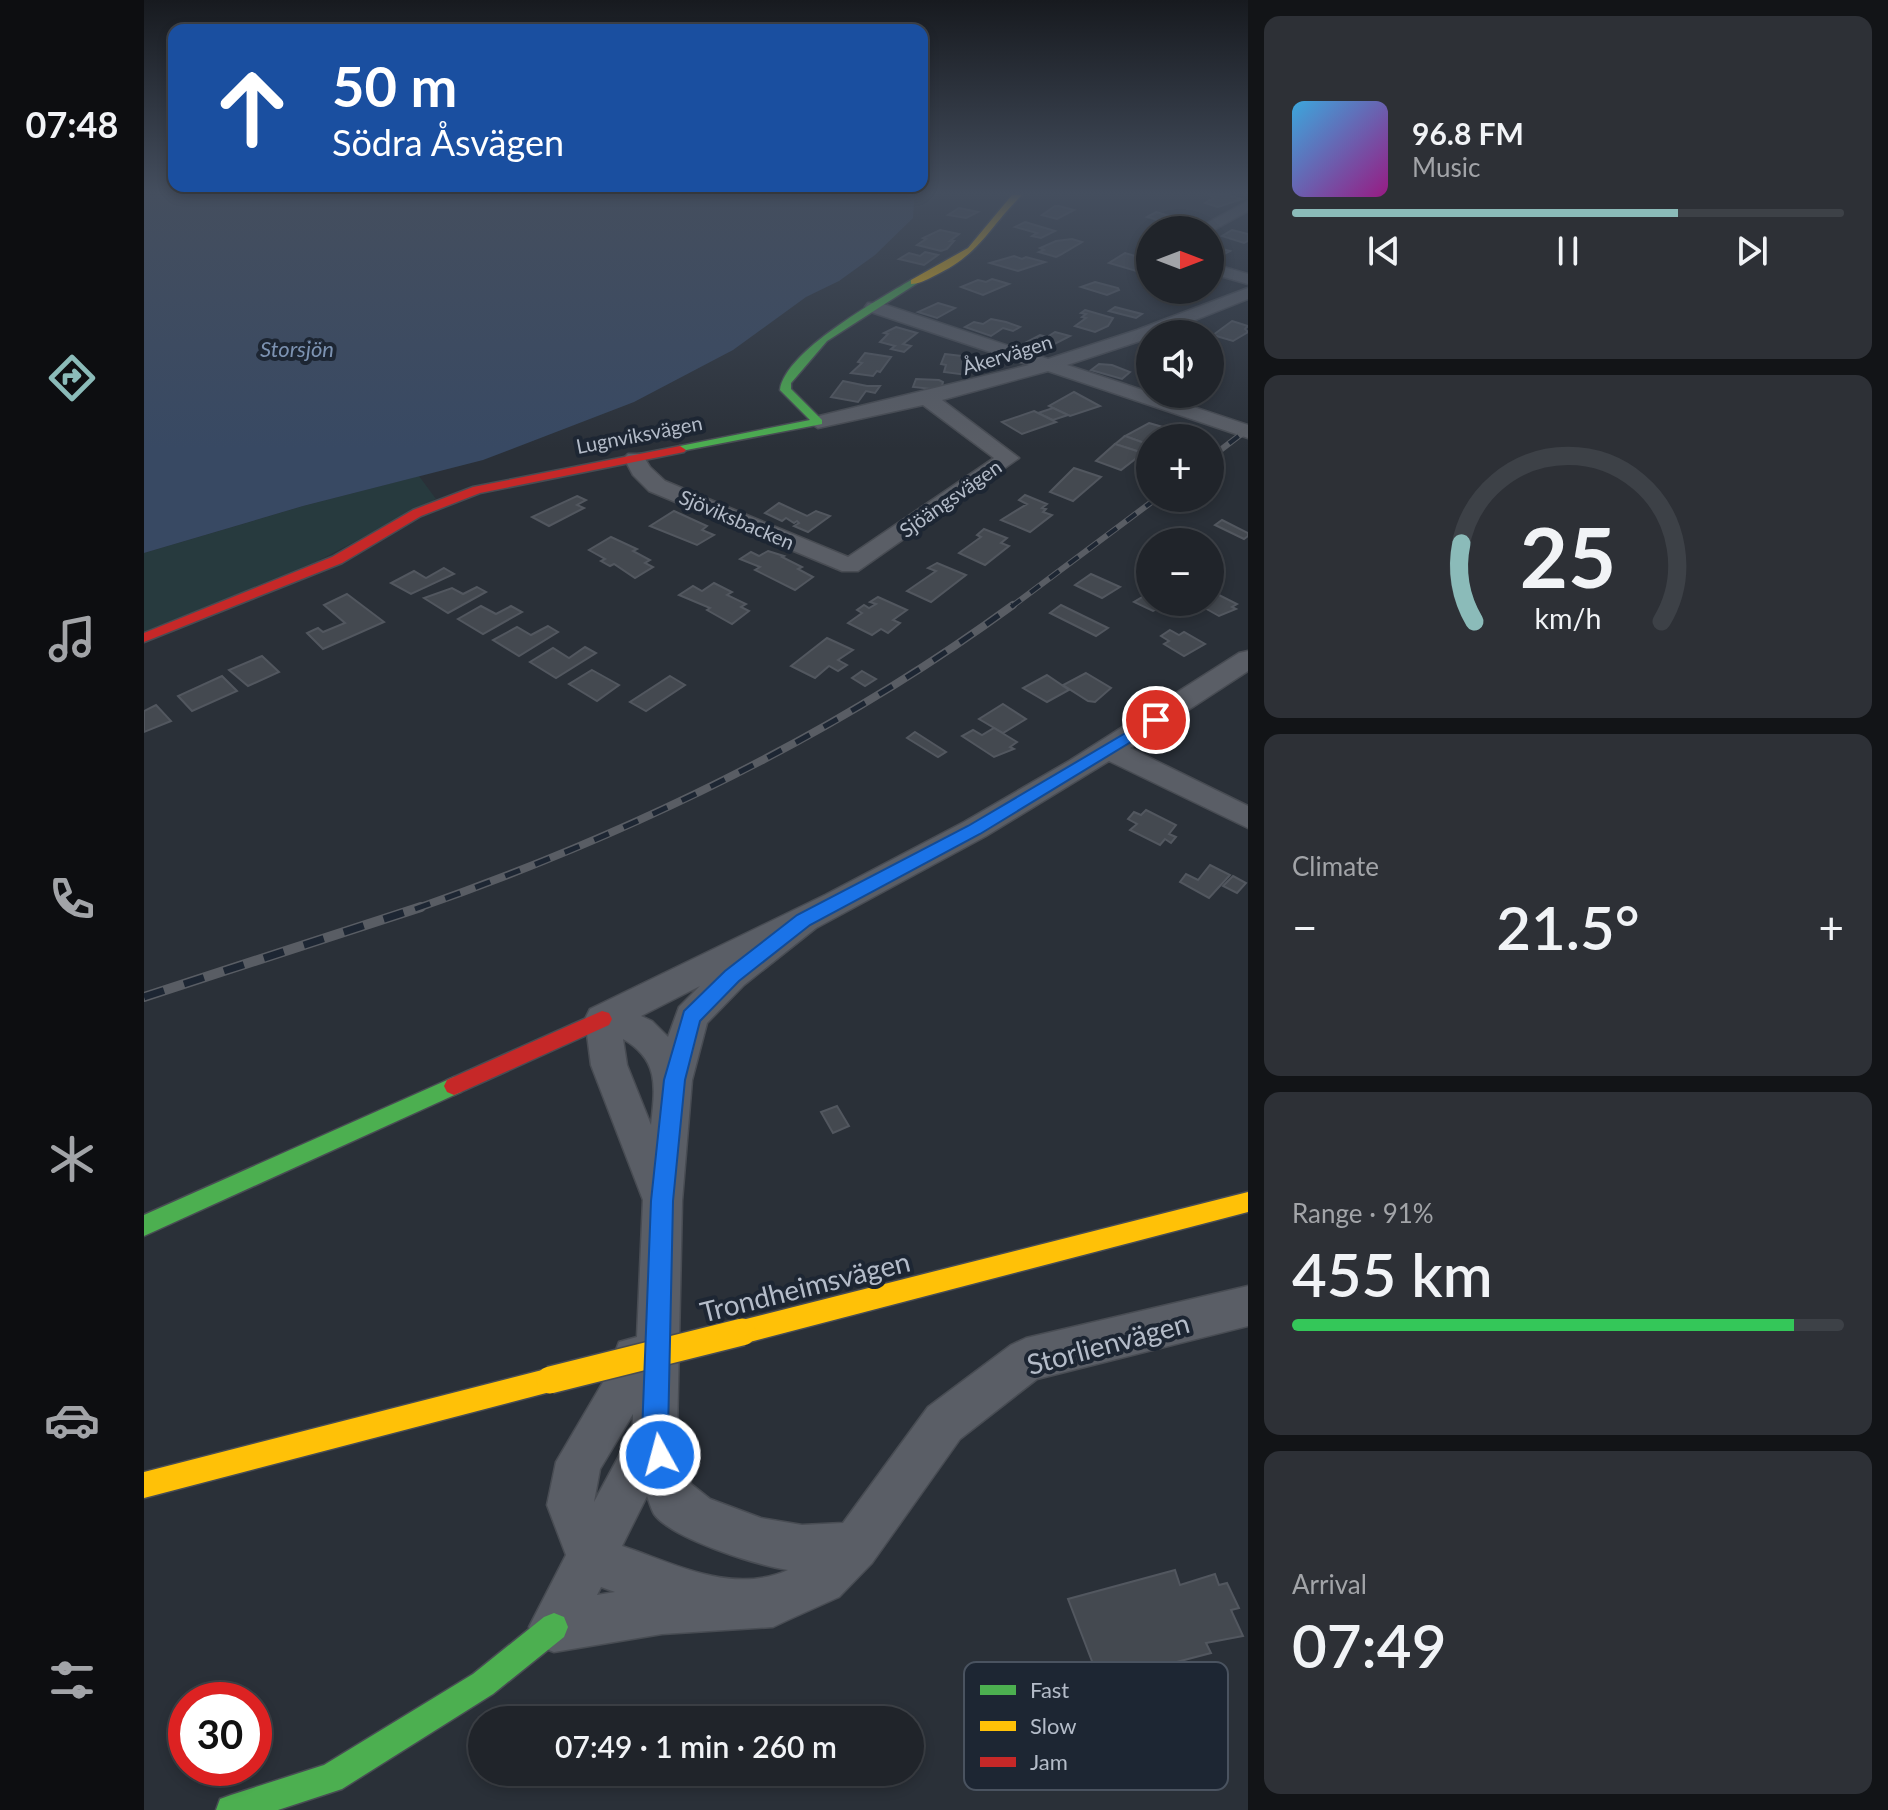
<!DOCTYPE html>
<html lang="en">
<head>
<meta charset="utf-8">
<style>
  body { margin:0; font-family:Lato,sans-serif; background:#2d3036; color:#f1f3f6; height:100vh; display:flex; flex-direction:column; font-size:30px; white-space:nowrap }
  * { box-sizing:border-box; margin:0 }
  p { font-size:26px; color:#a2a4a8 }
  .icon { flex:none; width:44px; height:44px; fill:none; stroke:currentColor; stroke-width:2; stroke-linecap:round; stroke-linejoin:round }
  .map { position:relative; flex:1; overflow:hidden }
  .details { display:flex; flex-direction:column; gap:16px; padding:16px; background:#121417; width:640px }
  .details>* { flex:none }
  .hud { position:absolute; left:24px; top:24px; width:760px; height:168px; border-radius:16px; box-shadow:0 4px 12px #0003,0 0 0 2px #3d4147; background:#1a4fa0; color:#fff; overflow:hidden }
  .needle { width:52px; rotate:90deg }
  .tools { position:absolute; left:992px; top:216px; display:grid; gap:16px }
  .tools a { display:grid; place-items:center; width:88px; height:88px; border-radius:50%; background:#20242a; box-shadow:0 4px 12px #0003,0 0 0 2px #3d4147; font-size:40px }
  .speed { position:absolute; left:24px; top:1682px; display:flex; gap:16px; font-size:40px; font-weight:700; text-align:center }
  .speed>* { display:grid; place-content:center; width:104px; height:104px; border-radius:50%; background:#20242a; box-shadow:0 4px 12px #0003,0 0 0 2px #3d4147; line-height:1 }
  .speed .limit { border:12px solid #d22; background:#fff; color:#111 }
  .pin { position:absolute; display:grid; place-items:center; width:68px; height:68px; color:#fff; margin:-34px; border:4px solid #fff; border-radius:50%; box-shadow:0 2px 8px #0007 }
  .me { position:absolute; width:88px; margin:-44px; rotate:353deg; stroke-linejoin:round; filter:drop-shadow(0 0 6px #0008) }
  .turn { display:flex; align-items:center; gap:28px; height:168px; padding:0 32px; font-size:36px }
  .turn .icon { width:104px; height:104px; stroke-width:2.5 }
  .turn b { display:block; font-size:56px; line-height:68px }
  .big { font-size:60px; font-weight:600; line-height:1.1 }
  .details .widget { flex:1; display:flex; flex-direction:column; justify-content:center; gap:12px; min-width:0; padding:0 28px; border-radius:16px; background:#2d3036 }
  .details .dial { align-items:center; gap:0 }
  .dial svg { height:208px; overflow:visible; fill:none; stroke:#3d4147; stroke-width:7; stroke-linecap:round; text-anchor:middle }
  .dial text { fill:#f1f3f6; stroke:none }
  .song { display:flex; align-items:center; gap:24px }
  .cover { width:96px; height:96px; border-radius:12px; background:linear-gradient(135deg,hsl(200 70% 55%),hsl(310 70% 35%)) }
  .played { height:8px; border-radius:4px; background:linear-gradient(90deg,#8bbbb9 70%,#3d4147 70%) }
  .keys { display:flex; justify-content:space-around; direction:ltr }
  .heat { display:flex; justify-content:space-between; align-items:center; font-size:44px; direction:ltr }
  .charge { height:12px; border-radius:6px; background:linear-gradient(90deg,#34c759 91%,#3d4147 0) }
  .trip { position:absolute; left:324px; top:1706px; width:456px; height:80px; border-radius:40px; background:#20242a; box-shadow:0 4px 12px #0003,0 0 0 2px #3d4147; font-weight:600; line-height:80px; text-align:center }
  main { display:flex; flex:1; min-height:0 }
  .dock { display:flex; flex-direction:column; width:144px; justify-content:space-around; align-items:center; background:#0d0e11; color:#a2a4a8 }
  .dock .icon { width:56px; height:56px }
  .dock .current { color:#8bbbb9 }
  .dock b { font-size:36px; color:#f1f3f6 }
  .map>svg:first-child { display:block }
  .green { fill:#273a3e }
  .water { fill:#384963 }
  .building { fill:#444950; stroke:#52575f; stroke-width:2 }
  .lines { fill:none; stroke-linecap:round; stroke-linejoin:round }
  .street-casing { stroke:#484c53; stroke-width:3 }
  .fast-casing { stroke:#484c53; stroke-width:3 }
  .slow-casing { stroke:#484c53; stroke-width:3 }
  .jam-casing { stroke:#484c53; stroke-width:3 }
  .street { fill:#5a5e66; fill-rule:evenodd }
  .fast { fill:#4caf50; fill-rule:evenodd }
  .slow { fill:#ffc107; fill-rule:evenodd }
  .jam { fill:#c62828; fill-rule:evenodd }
  .rail-far2-casing { stroke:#595d64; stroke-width:6 }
  .rail-far1-casing { stroke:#595d64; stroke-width:8 }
  .rail-casing { stroke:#595d64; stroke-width:10 }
  .rail-far2 { stroke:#1d2633; stroke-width:4; stroke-dasharray:12; stroke-linecap:butt }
  .rail-far1 { stroke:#1d2633; stroke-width:5; stroke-dasharray:16; stroke-linecap:butt }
  .rail { stroke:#1d2633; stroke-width:7; stroke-dasharray:21; stroke-linecap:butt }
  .slow-bridge-casing { stroke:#484c53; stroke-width:30; stroke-linecap:butt }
  .slow-bridge { stroke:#ffc107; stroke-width:27 }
  .route { fill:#1a73e8; stroke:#114b97; stroke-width:2 }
  .labels { text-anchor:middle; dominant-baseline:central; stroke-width:8; stroke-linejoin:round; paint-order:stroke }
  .far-street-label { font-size:20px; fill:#b4bcc9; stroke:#1d2633 }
  .far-water-label { font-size:22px; font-style:italic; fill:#7c92b1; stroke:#1d2633 }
  .near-street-label { font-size:28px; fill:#b4bcc9; stroke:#1d2633 }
  .key { fill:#1d2633; stroke:#4a5360; stroke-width:2 }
  .key-label { font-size:22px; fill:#b4bcc9 }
</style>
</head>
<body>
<main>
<nav class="dock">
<b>07:48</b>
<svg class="icon current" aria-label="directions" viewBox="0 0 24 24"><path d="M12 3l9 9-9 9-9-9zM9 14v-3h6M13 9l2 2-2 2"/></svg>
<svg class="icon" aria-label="music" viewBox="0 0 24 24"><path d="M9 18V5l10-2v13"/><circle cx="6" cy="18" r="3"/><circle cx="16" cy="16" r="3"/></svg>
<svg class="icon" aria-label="phone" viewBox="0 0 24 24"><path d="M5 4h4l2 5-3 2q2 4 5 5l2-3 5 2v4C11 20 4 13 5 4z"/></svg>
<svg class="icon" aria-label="climate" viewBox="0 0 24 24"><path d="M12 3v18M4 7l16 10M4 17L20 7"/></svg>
<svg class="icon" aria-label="car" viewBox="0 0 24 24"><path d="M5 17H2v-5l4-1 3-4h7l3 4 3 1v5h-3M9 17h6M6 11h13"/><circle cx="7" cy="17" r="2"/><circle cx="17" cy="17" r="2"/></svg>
<svg class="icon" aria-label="filters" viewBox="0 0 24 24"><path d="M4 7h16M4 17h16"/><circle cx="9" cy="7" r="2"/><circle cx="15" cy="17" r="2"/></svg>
</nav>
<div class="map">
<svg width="1104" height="1810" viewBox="0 0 1104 1810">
  <rect width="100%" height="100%" fill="#2a3038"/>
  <path class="green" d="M275,476L292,499L174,561L0,632V553L159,506Z"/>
  <path class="water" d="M0,195H778L770,200L769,218L731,255L695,281L662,297L589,350L490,402L339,460L159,506L0,553Z"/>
  <g class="building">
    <path d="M1064,195H1084L1098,199L1074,207L1061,203L1071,197Z"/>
    <path d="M911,206H915L930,210L913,219L898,215Z"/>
    <path d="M815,208L834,212L822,218L804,215Z"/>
    <path d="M1012,212L1039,220L1049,221L1042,225H1032L1003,217Z"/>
    <path d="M881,222L911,231L897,238L888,236L893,233L871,227Z"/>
    <path d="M796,230L815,234L806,241H810L803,249L797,251L773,245L782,239L779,238Z"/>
    <path d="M1088,230L1104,234V241L1100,243L1078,236Z"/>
    <path d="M928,239L938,242L916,255L912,257L895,252L900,250L896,248L912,241Z"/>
    <path d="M1068,246L1086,251L1071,259L1066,258Z"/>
    <path d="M781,252L794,255L780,265L755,259L765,253L776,256Z"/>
    <path d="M981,253L1001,259L997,263L1006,266V269L999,273L965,263Z"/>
    <path d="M870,256L878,259L882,257L901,262L874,271L846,263Z"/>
    <path d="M848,279L865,284L839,295L817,287L834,280L842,282Z"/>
    <path d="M951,282L974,288L975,290L963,295L937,287Z"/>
    <path d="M794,303L811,308L793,318L774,312Z"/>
    <path d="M971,307L998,314L992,318L965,311Z"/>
    <path d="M941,310L969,318L964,326L951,332L931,326L942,318L938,317L942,314L937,313Z"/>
    <path d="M847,319L862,322L876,327L869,331L859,328L847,336L821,327L830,322L839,324Z"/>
    <path d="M1088,321L1104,326L1101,329L1104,332L1089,341L1069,335Z"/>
    <path d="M752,327L773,333L759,344L767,346L760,352L747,349L751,346L736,342L744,334L740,333Z"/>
    <path d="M911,332L926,336L897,351L877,345L896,335L903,337Z"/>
    <path d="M721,353L747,357L736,372L733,371L729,376L707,373L718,363L714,362Z"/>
    <path d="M801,354L827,357L823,375L800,372L802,365L797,364Z"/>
    <path d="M955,364L968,365L986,372L978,379L947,370Z"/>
    <path d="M772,379L795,380L799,382L797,390L769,387Z"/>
    <path d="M699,381L723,386H736L731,393L722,391L714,402L687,397Z"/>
    <path d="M930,392L956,406L926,416L905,406Z"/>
    <path d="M909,408L924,415L909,420L894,413Z"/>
    <path d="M890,411L912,422L878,434L858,422Z"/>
    <path d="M1005,423L1029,430L1018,438H1006V445L981,436Z"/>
    <path d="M981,436L1006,445L996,452L971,444Z"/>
    <path d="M971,444L996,452L999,453L977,470L952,461Z"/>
    <path d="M930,468L957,477L929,501L906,492Z"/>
    <path d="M881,495L903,504L898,508L902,509L899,512L908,515L886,532L857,520L883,504L875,500Z"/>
    <path d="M433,496L442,500L433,505L440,508L405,526L388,517Z"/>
    <path d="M635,503L663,516L672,511L686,516L664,532L650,526L655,523L653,521L650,523L642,518L638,521L621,513Z"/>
    <path d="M530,511L563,526L558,530L570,535L553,545L506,526Z"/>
    <path d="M1078,520L1104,533V536L1100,539L1071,525Z"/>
    <path d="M840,529L863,538L857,543L865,546L841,565L815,553L837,537L833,535Z"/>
    <path d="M467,537L493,549L489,551L506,560L501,563L509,567L491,578L470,564L466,566L457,561L461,559L445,550Z"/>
    <path d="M624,551L640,556L638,557L658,567L654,569L669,577L651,590L611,570L616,567L596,559L607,552L615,556Z"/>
    <path d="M793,563L822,575L787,602L763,591L792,571L784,568Z"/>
    <path d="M300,568L310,574L267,594L247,583L270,571L282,578Z"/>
    <path d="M947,574L976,587L958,598L931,585Z"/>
    <path d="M570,583L588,592L583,595L602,604L597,607L605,611L588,624L563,610L566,608L535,595L549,586L558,591Z"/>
    <path d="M333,587L342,592L304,613L280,598L308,588L319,594Z"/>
    <path d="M1069,592L1093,604L1088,607L1092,609L1075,616L1052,603L1066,602Z"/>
    <path d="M203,594L240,622L179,649L163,633L174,628L179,632L201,623L180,605Z"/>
    <path d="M1000,596L1006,602L1019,606L1009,611L990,602Z"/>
    <path d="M734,597L763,610L749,620L756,623L744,633L737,629L728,635L704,623L718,613L713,610L720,605L725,608L732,604L726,602Z"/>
    <path d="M917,605L964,628L952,636L906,613Z"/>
    <path d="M337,606L352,614L367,606L378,612L339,634L314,619Z"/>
    <path d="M404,626L414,632L375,656L349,640L373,627L387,635Z"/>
    <path d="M1026,630L1035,635L1040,632L1061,644L1040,656L1020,644L1025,641L1017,636Z"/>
    <path d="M683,638L709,650L694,660L703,665L694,671L685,666L671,678L647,666Z"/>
    <path d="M441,647L452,653L412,678L386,662L409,648L425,658Z"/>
    <path d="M118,656L135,672L104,686L85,670Z"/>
    <path d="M448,670L475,685L453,701L425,684Z"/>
    <path d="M718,671L732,679L721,686L708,678Z"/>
    <path d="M942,673L967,688L951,702L944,701L919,685Z"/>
    <path d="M903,675L925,690L903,702L879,688Z"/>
    <path d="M78,676L93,691L48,711L34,696Z"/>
    <path d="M526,676L541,685L502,711L486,702Z"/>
    <path d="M859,704L882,719L859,733L835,719Z"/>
    <path d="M12,705L27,721L0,732V711Z"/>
    <path d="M850,728L873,742L866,747L870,749L850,757L818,736L829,730L838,735Z"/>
    <path d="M771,732L802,752L794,757L763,738Z"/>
    <path d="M1002,810L1032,825L1025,834L1032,837L1027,843L1021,839L1016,845L986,830L993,824L984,819L990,812L997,815Z"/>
    <path d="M1066,865L1086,875L1065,898L1036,882L1042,874L1054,880Z"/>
    <path d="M1089,876L1102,883L1093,893L1079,886Z"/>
    <path d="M693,1106L705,1126L689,1133L677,1112Z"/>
    <path d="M1031,1570L1036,1585L1071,1574L1075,1585L1083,1583L1095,1608L1087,1610L1099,1636L1062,1643L1067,1653L956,1682L924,1599Z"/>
  </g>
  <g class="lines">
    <g class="street-casing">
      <g id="street">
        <path d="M1104,201V211L1066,232L1050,230Z"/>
        <path d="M1066,263L1104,274V284L1066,273Z"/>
        <path d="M1104,288V299L1016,334H1006L1005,338L923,365L1104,425V438L904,371L798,400L875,458L714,571H698L505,491L489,475L480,458L484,454H498L506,467L521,481L704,557L850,458L779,405L674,428L664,422L667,418L885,365L724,311L721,307L724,303H736L904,359L993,330Z"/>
        <path d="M1104,651V671L986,748L1104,806V828L965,761L842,836L672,928L600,985L563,1023L548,1080L538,1201L533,1434L547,1484L566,1499L617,1518L658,1525L699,1523L784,1407L867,1345L882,1338L1104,1286V1326L893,1379L816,1439L728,1563L695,1597L646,1619L629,1627L518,1634L410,1652L392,1645L385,1627L422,1555L403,1505L412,1462L462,1377L475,1342L493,1337L499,1200L447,1065L441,1019L446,1009L681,895L820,822L925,761L1095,653ZM556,986L535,1007L524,1037L508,1021L497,1016ZM479,1039C516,1060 511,1088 507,1125L483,1065ZM489,1414V1430L450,1502L456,1469ZM503,1496C505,1501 507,1509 510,1514C528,1539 613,1565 644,1570C588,1595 532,1564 478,1546ZM457,1587L471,1592L453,1595Z"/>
      </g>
    </g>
    <g class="fast-casing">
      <g id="fast">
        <path d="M767,280L775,282L683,341L647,383V389L678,420V424L532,452L530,450L536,446L666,420L636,390C641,351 734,300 767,280Z"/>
        <path d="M310,1077L317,1080L320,1086L317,1092L0,1236V1215Z"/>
        <path d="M410,1613L420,1617L424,1627L420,1637L349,1694L198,1789L134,1810H72L76,1799L87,1795L180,1765L329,1674L400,1617Z"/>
      </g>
    </g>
    <g class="slow-casing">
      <g id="slow">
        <path d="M868,195H878C843,229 838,253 790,276C782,280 775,284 767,284V280L824,248Z"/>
        <path d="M1104,1192V1212L598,1344L590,1340L586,1332L590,1324L598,1320Z"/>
        <path d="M406,1368L415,1371L418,1380L415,1389L406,1392L0,1498V1472Z"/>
      </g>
    </g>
    <g class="jam-casing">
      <g id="jam">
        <path d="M536,446L542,450L540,452L336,493L277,516L198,563L0,642V633L188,557L269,510L329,487Z"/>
        <path d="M458,1011L465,1013L468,1019L465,1025L317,1092L310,1095L303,1092L300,1086L303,1080Z"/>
      </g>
    </g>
    <use href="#street" class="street"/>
    <use href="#fast" class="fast"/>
    <use href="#slow" class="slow"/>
    <use href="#jam" class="jam"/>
    <g class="rail-far2-casing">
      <g id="rail-far2">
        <path d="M1066,458L1104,429"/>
        <path d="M867,607L1013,498"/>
      </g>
    </g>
    <g class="rail-far1-casing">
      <path id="rail-far1" d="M271,909C484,835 687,738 869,605"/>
    </g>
    <g class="rail-casing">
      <path id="rail" d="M0,997L277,907"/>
    </g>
    <use href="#rail-far2" class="rail-far2"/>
    <use href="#rail-far1" class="rail-far1"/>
    <use href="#rail" class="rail"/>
    <g class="slow-bridge-casing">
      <path id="slow-bridge" d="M406,1380L598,1332"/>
    </g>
    <use href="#slow-bridge" class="slow-bridge"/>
  </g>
  <linearGradient id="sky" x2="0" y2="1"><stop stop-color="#171a1f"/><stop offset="0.43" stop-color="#444e5e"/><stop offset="1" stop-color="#444e5e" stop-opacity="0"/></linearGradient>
  <rect width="1104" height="449" fill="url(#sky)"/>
  <path class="route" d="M1012,715L1018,716V723L836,834L666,925L595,981L556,1021L541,1080L529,1201L524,1434L529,1455L526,1464L516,1468L507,1464L498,1434L507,1201L520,1080L540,1011L581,971L653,915L824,826Z"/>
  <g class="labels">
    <g class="far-street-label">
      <text transform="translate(863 354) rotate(-17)">Åkervägen</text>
      <text transform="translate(495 434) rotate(-11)">Lugnviksvägen</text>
      <text transform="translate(806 498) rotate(-35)">Sjöängsvägen</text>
      <text transform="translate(593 519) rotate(23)">Sjöviksbacken</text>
    </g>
    <g class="far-water-label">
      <text x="153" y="348">Storsjön</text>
    </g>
    <g class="near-street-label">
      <text transform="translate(661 1286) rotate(-14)">Trondheimsvägen</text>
      <text transform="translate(964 1343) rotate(-15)">Storlienvägen</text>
    </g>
  </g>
  <rect x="820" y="1662" width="264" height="128" rx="12" class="key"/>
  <rect x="836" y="1685" width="36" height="10" fill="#4caf50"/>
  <rect x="836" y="1721" width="36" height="10" fill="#ffc107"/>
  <rect x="836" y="1757" width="36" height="10" fill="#c62828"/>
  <g class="key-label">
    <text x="886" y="1698">Fast</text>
    <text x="886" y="1734">Slow</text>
    <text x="886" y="1770">Jam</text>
  </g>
</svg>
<div class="tools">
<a><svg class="needle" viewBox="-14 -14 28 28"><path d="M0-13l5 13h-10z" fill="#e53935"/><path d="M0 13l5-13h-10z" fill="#a2a4a8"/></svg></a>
<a><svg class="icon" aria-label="sound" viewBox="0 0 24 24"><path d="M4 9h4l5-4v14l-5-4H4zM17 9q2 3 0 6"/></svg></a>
<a>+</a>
<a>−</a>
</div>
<div class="speed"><div class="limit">30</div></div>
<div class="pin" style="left:1012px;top:720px;background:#d93025"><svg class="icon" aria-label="arrive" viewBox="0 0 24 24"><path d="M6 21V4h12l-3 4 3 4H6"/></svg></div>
<svg class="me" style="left:516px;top:1455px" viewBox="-20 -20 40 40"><circle r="17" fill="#1a73e8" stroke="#fff" stroke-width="3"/><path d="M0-11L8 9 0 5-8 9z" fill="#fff"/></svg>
<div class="trip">07:49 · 1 min · 260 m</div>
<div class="hud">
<div class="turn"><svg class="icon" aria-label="ahead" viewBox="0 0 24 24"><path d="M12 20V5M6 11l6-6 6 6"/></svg><div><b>50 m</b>Södra Åsvägen</div></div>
</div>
</div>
<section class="details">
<div class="widget">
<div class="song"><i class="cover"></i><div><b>96.8 FM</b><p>Music</p></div></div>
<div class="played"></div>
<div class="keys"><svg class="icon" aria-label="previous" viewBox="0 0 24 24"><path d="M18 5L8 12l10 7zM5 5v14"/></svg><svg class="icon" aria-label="pause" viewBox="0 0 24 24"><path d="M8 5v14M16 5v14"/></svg><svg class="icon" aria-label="next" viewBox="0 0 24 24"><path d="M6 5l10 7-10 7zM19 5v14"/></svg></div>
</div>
<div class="widget dial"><svg viewBox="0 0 100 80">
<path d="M14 69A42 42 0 1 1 86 69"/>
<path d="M14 69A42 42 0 0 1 9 39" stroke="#8bbbb9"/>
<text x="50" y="56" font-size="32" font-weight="700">25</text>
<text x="50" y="72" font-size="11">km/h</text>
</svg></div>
<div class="widget"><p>Climate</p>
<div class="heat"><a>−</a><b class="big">21.5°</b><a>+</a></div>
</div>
<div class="widget"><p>Range · 91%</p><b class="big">455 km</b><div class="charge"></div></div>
<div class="widget"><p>Arrival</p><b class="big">07:49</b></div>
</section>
</main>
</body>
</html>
